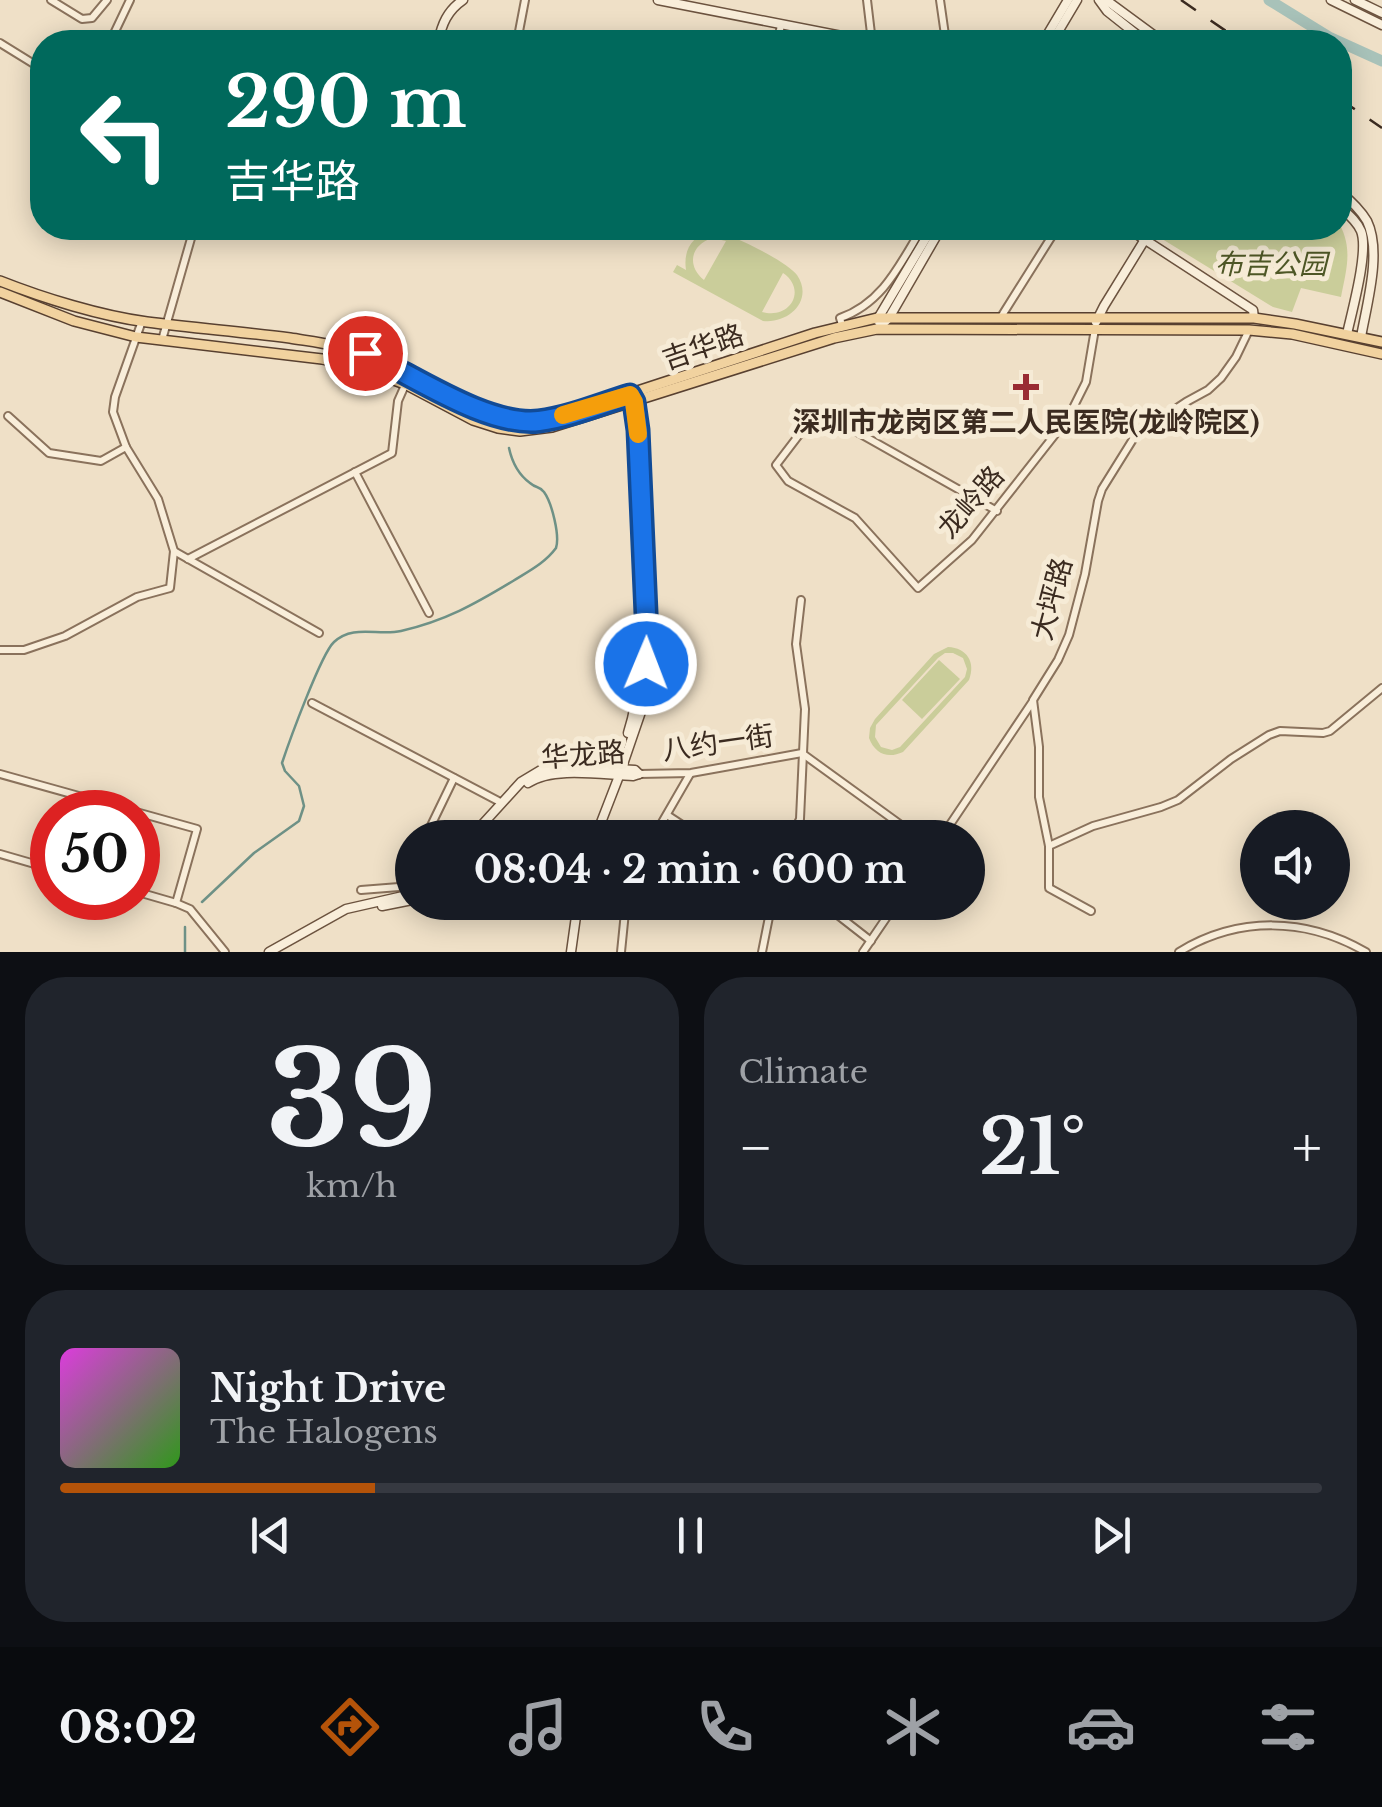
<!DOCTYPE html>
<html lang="en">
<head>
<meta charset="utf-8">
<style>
  body { margin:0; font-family:"Libre Baskerville","Noto Sans SC",serif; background:#20242c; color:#f1f3f6; height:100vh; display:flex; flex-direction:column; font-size:38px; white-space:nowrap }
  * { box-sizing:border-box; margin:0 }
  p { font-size:32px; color:#9ea1a6 }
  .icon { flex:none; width:55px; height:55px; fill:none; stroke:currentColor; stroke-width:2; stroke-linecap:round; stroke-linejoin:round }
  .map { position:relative; height:952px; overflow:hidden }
  .details { display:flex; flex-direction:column; gap:25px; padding:25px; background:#0d0f14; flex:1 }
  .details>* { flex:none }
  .top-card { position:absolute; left:30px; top:30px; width:1322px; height:210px; border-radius:40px; box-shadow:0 5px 25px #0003; background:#00695c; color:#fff; overflow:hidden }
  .fabs { position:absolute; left:1240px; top:810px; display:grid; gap:20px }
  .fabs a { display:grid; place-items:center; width:110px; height:110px; border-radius:50%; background:#171b24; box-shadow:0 5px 25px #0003; font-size:50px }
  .speed { position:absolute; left:30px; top:790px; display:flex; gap:20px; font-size:50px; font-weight:700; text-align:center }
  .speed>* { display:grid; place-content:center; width:130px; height:130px; border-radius:50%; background:#171b24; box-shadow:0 5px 25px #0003; line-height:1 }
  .speed .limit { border:15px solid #d22; background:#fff; color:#111 }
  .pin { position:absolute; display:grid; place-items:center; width:85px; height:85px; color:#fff; margin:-42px; border:5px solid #fff; border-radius:50%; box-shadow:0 2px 10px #0007 }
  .me { position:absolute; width:110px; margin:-55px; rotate:1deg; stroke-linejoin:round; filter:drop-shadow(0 0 8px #0008) }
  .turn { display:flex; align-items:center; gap:35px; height:210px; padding:0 30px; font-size:45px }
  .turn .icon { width:130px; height:130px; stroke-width:2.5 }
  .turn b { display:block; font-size:70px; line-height:85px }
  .big { font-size:75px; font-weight:700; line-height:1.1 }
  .details .tile { flex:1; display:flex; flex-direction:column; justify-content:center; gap:15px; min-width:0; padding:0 35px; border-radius:40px; background:#20242c }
  .details .dial { align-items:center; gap:0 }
  .dial b { font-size:130px; line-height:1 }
  .song { display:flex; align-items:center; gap:30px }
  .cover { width:120px; height:120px; border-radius:15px; background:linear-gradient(135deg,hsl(300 70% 55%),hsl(110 70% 35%)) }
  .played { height:10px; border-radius:5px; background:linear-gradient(90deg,#b45309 25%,#363941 25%) }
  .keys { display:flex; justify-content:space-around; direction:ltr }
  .heat { display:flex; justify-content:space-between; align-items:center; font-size:55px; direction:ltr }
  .details .tiles { flex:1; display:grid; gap:25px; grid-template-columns:1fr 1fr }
  .tile:last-child { grid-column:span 2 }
  .trip { position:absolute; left:395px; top:820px; width:590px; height:100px; border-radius:50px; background:#171b24; box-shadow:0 5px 25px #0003; font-weight:700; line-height:100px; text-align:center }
  .tabs { display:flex; height:160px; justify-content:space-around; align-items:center; background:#090b0e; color:#9ea1a6 }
  .tabs .icon { width:70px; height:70px }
  .tabs .active { color:#b45309 }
  .tabs b { font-size:45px; color:#f1f3f6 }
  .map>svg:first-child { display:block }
  .green { fill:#cacd9a; fill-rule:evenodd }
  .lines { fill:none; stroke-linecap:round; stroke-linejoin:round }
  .stream { stroke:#6e9186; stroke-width:2.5 }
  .river { stroke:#a8c2b9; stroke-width:11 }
  .street-casing { stroke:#8a725c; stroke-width:10 }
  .secondary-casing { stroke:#6c533f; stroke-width:11 }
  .primary-casing { stroke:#584030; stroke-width:12 }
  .street { stroke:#f9eeda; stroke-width:6 }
  .secondary { stroke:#f9eeda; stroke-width:8 }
  .primary { stroke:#f1d29f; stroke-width:9 }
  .rail { stroke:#3b2b20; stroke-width:2.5; stroke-dasharray:18 18; stroke-linecap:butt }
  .route-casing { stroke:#114b97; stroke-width:25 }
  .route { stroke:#1a73e8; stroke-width:18 }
  .slow { stroke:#f59e0b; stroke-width:18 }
  .poi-dot { fill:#992c34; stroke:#f6ebd6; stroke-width:4 }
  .labels { text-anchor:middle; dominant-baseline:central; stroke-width:10; stroke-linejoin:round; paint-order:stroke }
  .park-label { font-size:28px; font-style:italic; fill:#4e5726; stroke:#f6ebd6 }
  .street-label { font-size:28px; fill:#3b2b20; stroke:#f6ebd6 }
  .poi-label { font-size:28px; font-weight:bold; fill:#3b2b20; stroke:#f6ebd6 }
</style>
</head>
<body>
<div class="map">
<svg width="1382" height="952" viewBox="0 0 1382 952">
  <rect width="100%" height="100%" fill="#efe0c7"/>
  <g class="green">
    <path d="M1340,225C1353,250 1346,271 1341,297L1301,288L1292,312L1273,307L1154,234L1158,228H1340Z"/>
    <path d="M711,231C727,231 788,262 797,275C814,300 789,324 763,321L673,272L677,265L686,270C683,250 692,236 711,231ZM712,238L726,241L704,280C686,265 691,245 712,238ZM783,273C807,289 791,320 762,312Z"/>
    <path d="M948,647C967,648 976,662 969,680L903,752C888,759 875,754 869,738L870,728L875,719L934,654ZM945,653H953L963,658L967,669L965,677L900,747L892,750L881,747L875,737L876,725L938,658Z"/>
    <path d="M939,660L960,679L922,719L902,700Z"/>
  </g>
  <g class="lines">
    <g class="stream">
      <path d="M202,902L254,853L299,821L304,806L299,786L285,771L282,763C289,742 321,654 334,642C353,624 378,636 401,631C445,621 475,604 513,581C529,571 545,563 556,548C560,536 552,503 544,492C538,485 537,489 530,483C519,475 512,462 509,448"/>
      <path d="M185,952V927"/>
    </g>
    <path class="river" d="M1269,0L1329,37L1382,61"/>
    <g class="street-casing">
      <g id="street">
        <path d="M51,0L82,19L92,18L107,0"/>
        <path d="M867,0L872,42"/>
        <path d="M940,0L946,42"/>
        <path d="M110,42L130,0"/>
        <path d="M517,42L525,0"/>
        <path d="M778,42L781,24"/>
        <path d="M0,43L42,69"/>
        <path d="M1001,317L1057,228"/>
        <path d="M842,325L840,318C883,303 900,264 922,228"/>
        <path d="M162,340L194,228"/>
        <path d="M8,416L49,453L101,461L126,447"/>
        <path d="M355,472L429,613"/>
        <path d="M997,511L818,410L776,465L788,481L855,518L918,588L972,540L1068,418L1086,382L1095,329"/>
        <path d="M174,551L319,633"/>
        <path d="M188,559L392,453L398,401L410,374"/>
        <path d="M0,650H24L65,636L137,597L170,588L174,551L158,499L126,447L113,412L115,397L142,321"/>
        <path d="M312,703L502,803"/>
        <path d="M803,754L912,833"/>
        <path d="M0,774L197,829L176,903"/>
        <path d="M639,774L691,773L802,753"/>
        <path d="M667,815L702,838"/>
        <path d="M425,838L454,778"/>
        <path d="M653,838L690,774"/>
        <path d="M791,838L800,819L805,709L796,644L801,600"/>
        <path d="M941,838L1033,701"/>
        <path d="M1049,846L1093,826L1161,807L1178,800L1231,759L1269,735L1280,731L1323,733L1330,731L1382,688"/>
        <path d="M0,854L52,869"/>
        <path d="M361,890L399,887L412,864"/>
        <path d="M138,892L176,903L190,909L225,952"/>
        <path d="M821,902L871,941"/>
        <path d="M1091,911L1049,888V846L1039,797V747L1033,700L1058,660L1069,635L1085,574L1098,501L1102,489L1135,436L1186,402L1208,390L1221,378L1236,357L1249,330"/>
        <path d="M621,952L626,902"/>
        <path d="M762,952L772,902"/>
        <path d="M863,952L897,902"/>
        <path d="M1179,952C1238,916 1306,917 1366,952"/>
      </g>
    </g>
    <g class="secondary-casing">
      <g id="secondary">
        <path d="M658,0L862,40L866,42"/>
        <path d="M1099,0L1107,11L1146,42"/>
        <path d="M1106,0L1163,42"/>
        <path d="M1331,0L1382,25"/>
        <path d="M1355,0L1382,13"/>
        <path d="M438,42C442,24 447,11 463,0"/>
        <path d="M1043,42L1068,0"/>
        <path d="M1052,42L1077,0"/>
        <path d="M1340,192C1350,200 1360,209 1367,221C1382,252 1367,303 1361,337"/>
        <path d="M1340,207C1348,214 1357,221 1361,231C1369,251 1352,311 1347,334"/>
        <path d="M1127,228L1253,310L1254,318"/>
        <path d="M877,320L932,228"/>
        <path d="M1096,322L1104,306L1152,228"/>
        <path d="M877,329L889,318L941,228"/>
        <path d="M628,733C644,683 640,631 640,579"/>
        <path d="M528,783C553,766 603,775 633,776L639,774"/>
        <path d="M470,838L521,782L541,770L617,769L635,770L639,774"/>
        <path d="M595,838L619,776L643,706L647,636L638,430L632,399"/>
        <path d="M382,906L412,900"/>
        <path d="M269,952L346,909L412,894"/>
        <path d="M571,952L578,902"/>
      </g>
    </g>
    <g class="primary-casing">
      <g id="primary">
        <path d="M0,281C43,298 101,316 147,322C194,328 243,332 290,338C315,342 341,345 365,353C433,377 477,432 555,418L815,333L877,318H1254L1295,324L1382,342"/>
        <path d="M0,292L74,321L136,337L322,359L358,367L405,384L473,420L498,428L520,431L552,427L834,338L877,329L1249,330L1292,334L1382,354"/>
      </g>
    </g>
    <use href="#street" class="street"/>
    <use href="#secondary" class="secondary"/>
    <use href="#primary" class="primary"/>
    <g class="rail">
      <path d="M1181,0L1242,42"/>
      <path d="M1340,99L1382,128"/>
    </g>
  </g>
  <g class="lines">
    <g class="route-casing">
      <path id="route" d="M365,353C413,375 487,427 539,421C570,417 600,404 630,395L634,402L638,430L647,636L646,664"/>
    </g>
    <use href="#route" class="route"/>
    <path class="slow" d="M563,415L630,395L634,402L638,434"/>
  </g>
  <path class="poi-dot" d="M1021 372h10v10h10v10h-10v10h-10v-10h-10v-10h10z"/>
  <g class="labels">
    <g class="park-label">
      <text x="1271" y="264">布吉公园</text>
    </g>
    <g class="street-label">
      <text transform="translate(703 347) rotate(-19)">吉华路</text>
      <text transform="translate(971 502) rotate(-49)">龙岭路</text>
      <text transform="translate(1052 599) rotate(-75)">大坪路</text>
      <text transform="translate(718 743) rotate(-8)">八约一街</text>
      <text transform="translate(583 755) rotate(-4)">华龙路</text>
    </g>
    <g class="poi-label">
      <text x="1026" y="422">深圳市龙岗区第二人民医院(龙岭院区)</text>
    </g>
  </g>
</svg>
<div class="fabs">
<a><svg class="icon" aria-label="sound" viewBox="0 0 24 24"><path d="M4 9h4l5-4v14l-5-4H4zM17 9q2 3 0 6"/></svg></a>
</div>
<div class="speed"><div class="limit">50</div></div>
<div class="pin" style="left:365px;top:353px;background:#d93025"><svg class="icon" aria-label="arrive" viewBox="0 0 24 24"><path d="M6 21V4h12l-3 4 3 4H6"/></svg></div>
<svg class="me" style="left:646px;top:664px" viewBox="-20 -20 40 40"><circle r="17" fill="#1a73e8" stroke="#fff" stroke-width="3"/><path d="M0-11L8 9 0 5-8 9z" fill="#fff"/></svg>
<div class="trip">08:04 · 2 min · 600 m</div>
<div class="top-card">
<div class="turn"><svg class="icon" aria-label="left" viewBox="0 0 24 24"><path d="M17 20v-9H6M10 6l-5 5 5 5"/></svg><div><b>290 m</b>吉华路</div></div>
</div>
</div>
<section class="details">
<div class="tiles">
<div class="tile dial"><b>39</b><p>km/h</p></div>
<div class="tile"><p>Climate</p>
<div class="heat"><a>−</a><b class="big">21°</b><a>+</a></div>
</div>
<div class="tile">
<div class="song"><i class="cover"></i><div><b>Night Drive</b><p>The Halogens</p></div></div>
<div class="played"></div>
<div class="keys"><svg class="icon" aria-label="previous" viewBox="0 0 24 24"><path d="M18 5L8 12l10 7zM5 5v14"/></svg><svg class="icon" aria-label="pause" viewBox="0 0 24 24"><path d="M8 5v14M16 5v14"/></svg><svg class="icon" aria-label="next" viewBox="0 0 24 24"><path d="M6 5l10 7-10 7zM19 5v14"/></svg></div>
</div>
</div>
</section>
<nav class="tabs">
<b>08:02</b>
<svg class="icon active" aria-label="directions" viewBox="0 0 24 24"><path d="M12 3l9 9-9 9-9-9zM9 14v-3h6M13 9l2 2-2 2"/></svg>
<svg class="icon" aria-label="music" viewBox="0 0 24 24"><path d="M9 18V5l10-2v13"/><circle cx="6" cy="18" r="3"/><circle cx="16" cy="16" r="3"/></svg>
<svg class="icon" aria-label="phone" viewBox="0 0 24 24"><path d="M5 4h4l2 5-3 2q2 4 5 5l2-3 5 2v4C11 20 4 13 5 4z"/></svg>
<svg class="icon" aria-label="climate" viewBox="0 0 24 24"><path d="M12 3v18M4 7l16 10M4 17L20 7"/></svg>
<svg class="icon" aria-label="car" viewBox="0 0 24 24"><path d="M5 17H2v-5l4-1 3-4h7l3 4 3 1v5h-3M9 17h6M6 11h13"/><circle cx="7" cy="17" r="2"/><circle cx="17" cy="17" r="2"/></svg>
<svg class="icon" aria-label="filters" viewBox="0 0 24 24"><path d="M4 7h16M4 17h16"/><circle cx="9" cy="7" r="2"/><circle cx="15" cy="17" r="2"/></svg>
</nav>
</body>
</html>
